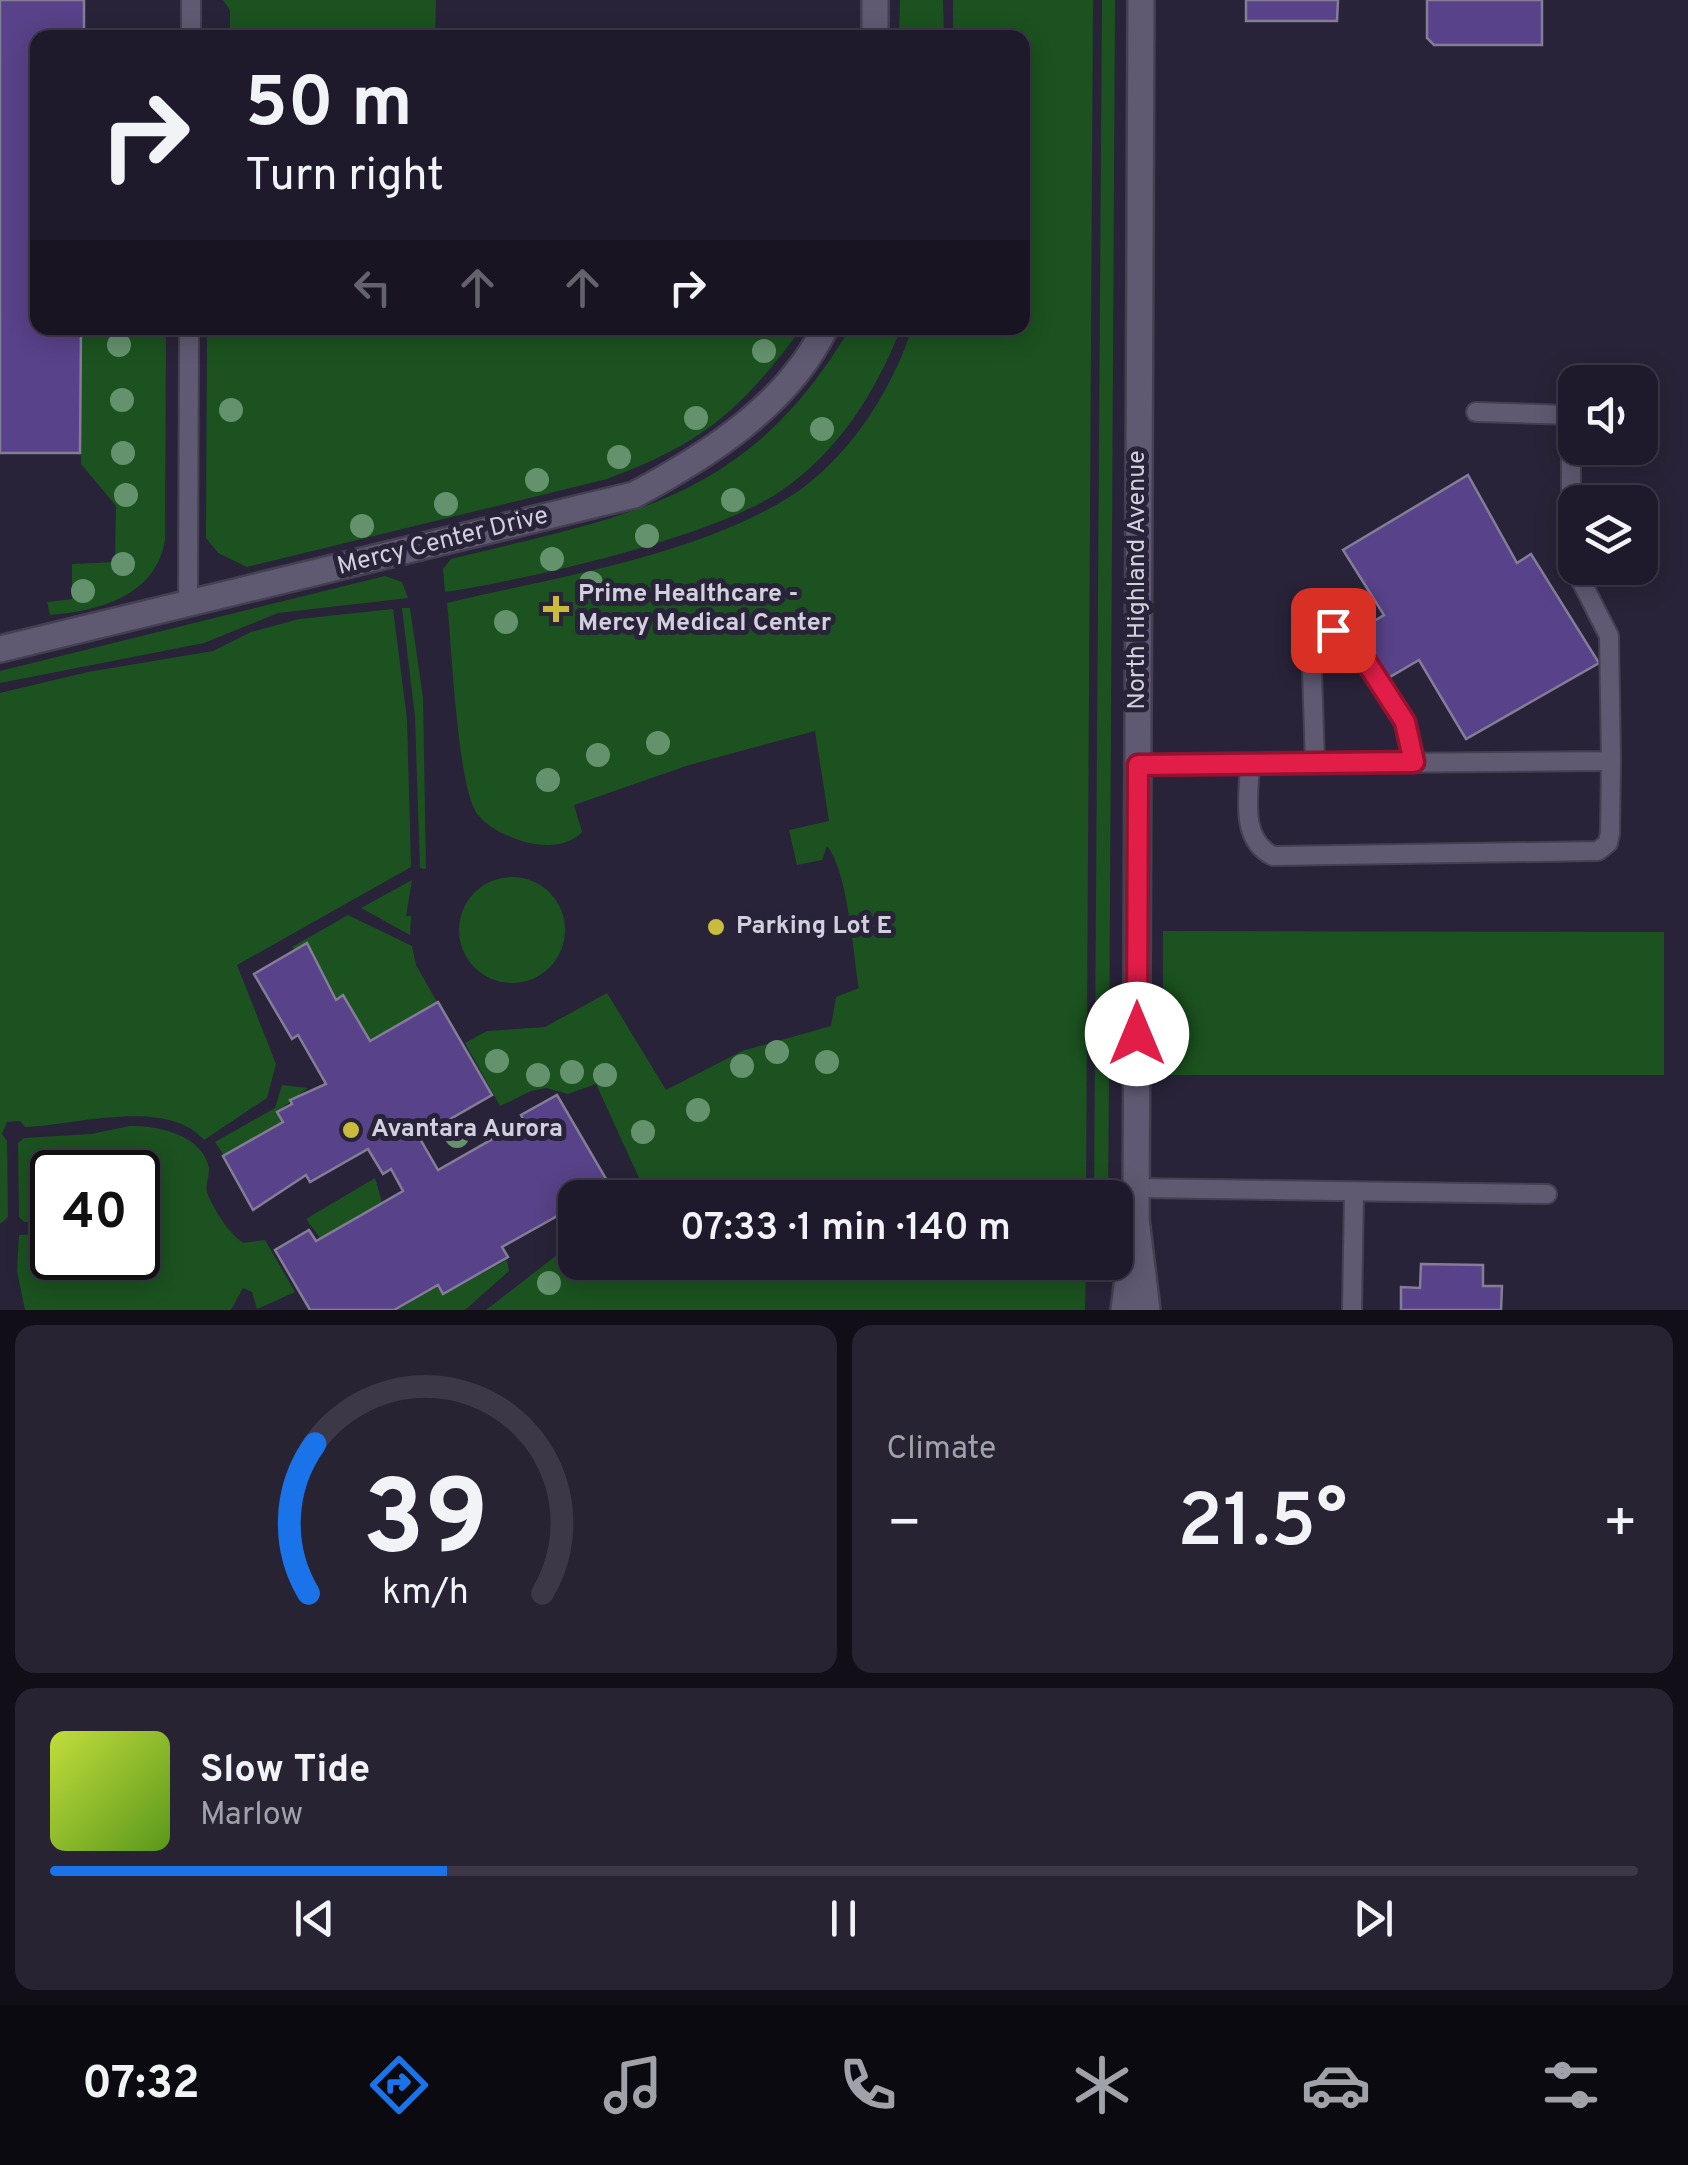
<!DOCTYPE html>
<html lang="en">
<head>
<meta charset="utf-8">
<style>
  body { margin:0; font-family:Overpass,sans-serif; background:#272333; color:#f1f3f6; height:100vh; display:flex; flex-direction:column; font-size:38px; white-space:nowrap }
  * { box-sizing:border-box; margin:0 }
  p { font-size:32px; color:#a1a1a9 }
  .icon { flex:none; width:55px; height:55px; fill:none; stroke:currentColor; stroke-width:2; stroke-linecap:round; stroke-linejoin:round }
  .map { position:relative; height:1310px; overflow:hidden }
  .panel { display:flex; flex-direction:column; gap:15px; padding:15px; background:#110e18; flex:1 }
  .panel>* { flex:none }
  .guide { position:absolute; left:30px; top:30px; width:1000px; height:305px; border-radius:20px; box-shadow:0 5px 25px #0003,0 0 0 2px #3c3847; background:#1f1a2b; color:#f1f3f6; overflow:hidden }
  .buttons { position:absolute; left:1558px; top:365px; display:grid; gap:20px }
  .buttons a { display:grid; place-items:center; width:100px; height:100px; border-radius:20px; background:#1f1a2b; box-shadow:0 5px 25px #0003,0 0 0 2px #3c3847; font-size:50px }
  .speed { position:absolute; left:30px; top:1150px; display:flex; gap:20px; font-size:50px; font-weight:700; text-align:center }
  .speed>* { display:grid; place-content:center; width:130px; height:130px; border-radius:50%; background:#1f1a2b; box-shadow:0 5px 25px #0003,0 0 0 2px #3c3847; line-height:1 }
  .speed .limit { border:5px solid #111; border-radius:15px; background:#fff; color:#111 }
  .pin { position:absolute; display:grid; place-items:center; width:85px; height:85px; color:#fff; margin:-42px; border-radius:20px; box-shadow:0 5px 15px #0006 }
  .me { position:absolute; width:110px; margin:-55px; rotate:0deg; stroke-linejoin:round; filter:drop-shadow(0 0 8px #0008) }
  .turn { display:flex; align-items:center; gap:35px; height:210px; padding:0 50px; font-size:45px }
  .turn .icon { width:130px; height:130px; stroke-width:2.5 }
  .turn b { display:block; font-size:70px; line-height:85px }
  .lanes { display:flex; align-items:center; height:95px; padding:0 50px; background:#0003; justify-content:center; gap:50px; direction:ltr }
  .lanes .off { opacity:.35 }
  .big { font-size:75px; font-weight:600; line-height:1.1 }
  .panel .widget { flex:1; display:flex; flex-direction:column; justify-content:center; gap:15px; min-width:0; padding:0 35px; border-radius:20px; background:#272333 }
  .panel .dial { align-items:center; gap:0 }
  .dial svg { height:260px; overflow:visible; fill:none; stroke:#3c3847; stroke-width:7; stroke-linecap:round; text-anchor:middle }
  .dial text { fill:#f1f3f6; stroke:none }
  .song { display:flex; align-items:center; gap:30px }
  .cover { width:120px; height:120px; border-radius:15px; background:linear-gradient(135deg,hsl(70 70% 55%),hsl(90 70% 35%)) }
  .played { height:10px; border-radius:5px; background:linear-gradient(90deg,#1a73e8 25%,#3c3847 25%) }
  .keys { display:flex; justify-content:space-around; direction:ltr }
  .heat { display:flex; justify-content:space-between; align-items:center; font-size:55px; direction:ltr }
  .panel .tiles { flex:1; display:grid; gap:15px; grid-template-columns:1fr 1fr }
  .widget:last-child { grid-column:span 2 }
  .trip { position:absolute; left:558px; top:1180px; width:575px; height:100px; border-radius:20px; background:#1f1a2b; box-shadow:0 5px 25px #0003,0 0 0 2px #3c3847; font-weight:600; line-height:100px; text-align:center }
  .tab-bar { display:flex; height:160px; justify-content:space-around; align-items:center; background:#0c0a11; color:#a1a1a9 }
  .tab-bar .icon { width:70px; height:70px }
  .tab-bar .on { color:#1a73e8 }
  .tab-bar b { font-size:45px; color:#f1f3f6 }
  .map>svg:first-child { display:block }
  .green { fill:#1b521f }
  .building { fill:#584289; stroke:#837d98; stroke-width:2.5 }
  .lines { fill:none; stroke-linecap:round; stroke-linejoin:round }
  .service-casing { stroke:#443f51; stroke-width:22 }
  .minor-casing { stroke:#443f51; stroke-width:30 }
  .tertiary-casing { stroke:#443f51; stroke-width:30 }
  .service { stroke:#5f5972; stroke-width:18 }
  .minor { stroke:#5f5972; stroke-width:25 }
  .tertiary { stroke:#5f5972; stroke-width:25 }
  .tree { fill:#64926d }
  .route-casing { stroke:#92132f; stroke-width:25 }
  .route { stroke:#e11d48; stroke-width:18 }
  .poi-dot { fill:#c9bb3b; stroke:#292339; stroke-width:4 }
  .labels { text-anchor:middle; dominant-baseline:central; stroke-width:10; stroke-linejoin:round; paint-order:stroke }
  .street-label { font-size:25px; fill:#d2cfde; stroke:#292339 }
  .poi-label { font-size:25px; font-weight:bold; fill:#d2cfde; stroke:#292339; text-anchor:start }
</style>
</head>
<body>
<div class="map">
<svg width="1688" height="1310" viewBox="0 0 1688 1310">
  <rect width="100%" height="100%" fill="#292339"/>
  <g class="green">
    <path d="M223,0H436L435,37H230V10Z"/>
    <path d="M900,0H943L944,37H899Z"/>
    <path d="M953,0H1093L1086,1197H626L623,1190L640,1180L596,1084L568,1094L546,1088L531,1091L500,1106L465,1043L487,1031L545,1027L607,993L666,1090L742,1051L831,1026L836,997L859,988C853,954 848,871 827,846L822,860L797,865L789,830L829,821L815,731L689,765L574,805L582,832C568,847 544,847 525,842C508,837 490,829 478,815C457,789 452,645 447,603C552,578 681,558 776,505C841,470 890,397 912,328H1022V38L953,37Z"/>
    <path d="M1102,0H1115L1109,1079L1108,1197L1094,1198Z"/>
    <path d="M81,328H166L165,540C156,596 99,611 50,615L47,602L72,599V564L115,562L116,506L81,464Z"/>
    <path d="M207,328H802C739,411 706,442 607,479L247,567L218,553L206,538Z"/>
    <path d="M850,328H901C876,392 839,451 781,491C711,538 530,579 445,592L443,569L451,559C630,515 749,500 850,328Z"/>
    <path d="M385,576L402,582L408,598L278,613L204,643L0,683V671Z"/>
    <path d="M402,608H410L423,698L426,869L420,868L415,717Z"/>
    <path d="M393,609L407,719L411,867L237,965L276,1064L267,1098L204,1140C167,1097 75,1125 25,1127L20,1121L7,1122L2,1134L7,1141L8,1217L0,1224V693L88,672L213,651L251,632L299,619Z"/>
    <circle cx="512" cy="930" r="53"/>
    <path d="M412,880L406,916H411L410,935L361,908Z"/>
    <path d="M348,915L412,946L416,965L437,1002L370,1040L343,995L336,999L307,944L295,950L292,947Z"/>
    <path d="M1163,931L1664,932V1075H1163Z"/>
    <path d="M282,1085L308,1088L277,1112L282,1122L224,1156L215,1142L275,1108Z"/>
    <path d="M130,1126C157,1125 203,1135 209,1168C210,1175 205,1184 207,1192C212,1207 230,1236 244,1243L265,1240L295,1292L257,1309L252,1292L243,1288L231,1310H25L17,1271L19,1235L52,1233V1258H138V1172H52V1222H24L19,1217L18,1143L24,1138L91,1134Z"/>
    <path d="M375,1178L382,1202L320,1238L306,1219Z"/>
    <path d="M575,1241V1262L1086,1263L1085,1310H486Z"/>
    <path d="M507,1260L509,1271L465,1310H397L437,1287L443,1295Z"/>
  </g>
  <g class="building">
    <path d="M0,0H84V30H111V38H38V328H81L80,453H0Z"/>
    <path d="M1246,0H1338L1337,21H1246Z"/>
    <path d="M1427,0H1542V45H1434L1427,38Z"/>
    <path d="M1468,475L1517,563L1531,554L1599,663L1466,739L1419,660L1383,681L1354,633L1384,615L1343,550Z"/>
    <path d="M307,943L336,1000L343,995L370,1041L438,1002L492,1095L419,1137L438,1170L524,1121L521,1115L557,1095L612,1189L598,1198H575V1206L502,1247L508,1257L443,1294L438,1285L394,1310H310L275,1250L309,1230L316,1241L403,1191L391,1169L383,1174L368,1149L310,1182L306,1175L253,1210L223,1156L283,1122L277,1112L292,1104L290,1100L326,1084L298,1035L292,1039L254,974Z"/>
    <path d="M1421,1264L1483,1265V1286H1502L1501,1310H1401V1287L1420,1288Z"/>
  </g>
  <g class="lines">
    <g class="service-casing">
      <g id="service">
        <path d="M191,38V0"/>
        <path d="M188,604L189,328"/>
        <path d="M1250,763C1249,795 1239,839 1273,856L1598,851L1608,843L1610,833L1611,761"/>
        <path d="M1315,763L1311,641L1333,630L1349,635L1405,722L1414,762"/>
        <path d="M1138,765L1611,761L1609,636L1571,561V415L1476,412"/>
        <path d="M1136,1188L1547,1194"/>
        <path d="M1352,1310L1354,1194"/>
      </g>
    </g>
    <g class="minor-casing">
      <g id="minor">
        <path d="M875,38V0"/>
        <path d="M0,649L634,495C707,456 787,406 825,328"/>
      </g>
    </g>
    <g class="tertiary-casing">
      <g id="tertiary">
        <path d="M1141,0L1136,1219L1147,1310"/>
        <path d="M1124,1310L1131,1254"/>
      </g>
    </g>
    <use href="#service" class="service"/>
    <use href="#minor" class="minor"/>
    <use href="#tertiary" class="tertiary"/>
  </g>
  <g class="tree">
    <circle cx="119" cy="345" r="12"/>
    <circle cx="764" cy="351" r="12"/>
    <circle cx="122" cy="400" r="12"/>
    <circle cx="231" cy="410" r="12"/>
    <circle cx="696" cy="418" r="12"/>
    <circle cx="822" cy="429" r="12"/>
    <circle cx="123" cy="453" r="12"/>
    <circle cx="619" cy="457" r="12"/>
    <circle cx="537" cy="480" r="12"/>
    <circle cx="126" cy="495" r="12"/>
    <circle cx="733" cy="500" r="12"/>
    <circle cx="446" cy="504" r="12"/>
    <circle cx="362" cy="526" r="12"/>
    <circle cx="647" cy="536" r="12"/>
    <circle cx="552" cy="559" r="12"/>
    <circle cx="123" cy="564" r="12"/>
    <circle cx="591" cy="583" r="12"/>
    <circle cx="83" cy="591" r="12"/>
    <circle cx="506" cy="622" r="12"/>
    <circle cx="658" cy="743" r="12"/>
    <circle cx="598" cy="755" r="12"/>
    <circle cx="548" cy="780" r="12"/>
    <circle cx="777" cy="1052" r="12"/>
    <circle cx="497" cy="1061" r="12"/>
    <circle cx="827" cy="1062" r="12"/>
    <circle cx="742" cy="1066" r="12"/>
    <circle cx="572" cy="1072" r="12"/>
    <circle cx="538" cy="1075" r="12"/>
    <circle cx="605" cy="1075" r="12"/>
    <circle cx="698" cy="1110" r="12"/>
    <circle cx="643" cy="1132" r="12"/>
    <circle cx="457" cy="1136" r="12"/>
    <circle cx="549" cy="1283" r="12"/>
  </g>
  <g class="lines">
    <g class="route-casing">
      <path id="route" d="M1137,1034L1138,765L1414,762L1405,722L1349,635L1333,630"/>
    </g>
    <use href="#route" class="route"/>
  </g>
  <g class="poi-dot">
    <path d="M551 594h10v10h10v10h-10v10h-10v-10h-10v-10h10z"/>
    <circle cx="716" cy="927" r="10"/>
    <circle cx="351" cy="1130" r="10"/>
  </g>
  <g class="labels">
    <g class="street-label">
      <text transform="translate(443 542) rotate(-14)">Mercy Center Drive</text>
      <text transform="translate(1138 580) rotate(-90)">North Highland Avenue</text>
    </g>
    <g class="poi-label">
      <text x="578" y="595">Prime Healthcare -<tspan x="578" dy="29">Mercy Medical Center</tspan></text>
      <text x="736" y="927">Parking Lot E</text>
      <text x="371" y="1130">Avantara Aurora</text>
    </g>
  </g>
</svg>
<div class="buttons">
<a><svg class="icon" aria-label="sound" viewBox="0 0 24 24"><path d="M4 9h4l5-4v14l-5-4H4zM17 9q2 3 0 6"/></svg></a>
<a><svg class="icon" aria-label="layers" viewBox="0 0 24 24"><path d="M12 4l9 5-9 5-9-5zM3 14l9 5 9-5"/></svg></a>
</div>
<div class="speed"><div class="limit">40</div></div>
<div class="pin" style="left:1333px;top:630px;background:#d93025"><svg class="icon" aria-label="arrive" viewBox="0 0 24 24"><path d="M6 21V4h12l-3 4 3 4H6"/></svg></div>
<svg class="me" style="left:1137px;top:1034px" viewBox="-20 -20 40 40"><circle r="19" fill="#fff"/><path d="M0-13L10 11 0 6-10 11z" fill="#e11d48"/></svg>
<div class="trip">07:33 · 1 min · 140 m</div>
<div class="guide">
<div class="turn"><svg class="icon" aria-label="right" viewBox="0 0 24 24"><path d="M7 20v-9h11M14 6l5 5-5 5"/></svg><div><b>50 m</b>Turn right</div></div>
<div class="lanes"><svg class="icon off" aria-label="left" viewBox="0 0 24 24"><path d="M17 20v-9H6M10 6l-5 5 5 5"/></svg><svg class="icon off" aria-label="ahead" viewBox="0 0 24 24"><path d="M12 20V5M6 11l6-6 6 6"/></svg><svg class="icon off" aria-label="ahead" viewBox="0 0 24 24"><path d="M12 20V5M6 11l6-6 6 6"/></svg><svg class="icon" aria-label="right" viewBox="0 0 24 24"><path d="M7 20v-9h11M14 6l5 5-5 5"/></svg></div>
</div>
</div>
<section class="panel">
<div class="tiles">
<div class="widget dial"><svg viewBox="0 0 100 80">
<path d="M14 69A42 42 0 1 1 86 69"/>
<path d="M14 69A42 42 0 0 1 16 23" stroke="#1a73e8"/>
<text x="50" y="56" font-size="32" font-weight="700">39</text>
<text x="50" y="72" font-size="11">km/h</text>
</svg></div>
<div class="widget"><p>Climate</p>
<div class="heat"><a>−</a><b class="big">21.5°</b><a>+</a></div>
</div>
<div class="widget">
<div class="song"><i class="cover"></i><div><b>Slow Tide</b><p>Marlow</p></div></div>
<div class="played"></div>
<div class="keys"><svg class="icon" aria-label="previous" viewBox="0 0 24 24"><path d="M18 5L8 12l10 7zM5 5v14"/></svg><svg class="icon" aria-label="pause" viewBox="0 0 24 24"><path d="M8 5v14M16 5v14"/></svg><svg class="icon" aria-label="next" viewBox="0 0 24 24"><path d="M6 5l10 7-10 7zM19 5v14"/></svg></div>
</div>
</div>
</section>
<nav class="tab-bar">
<b>07:32</b>
<svg class="icon on" aria-label="directions" viewBox="0 0 24 24"><path d="M12 3l9 9-9 9-9-9zM9 14v-3h6M13 9l2 2-2 2"/></svg>
<svg class="icon" aria-label="music" viewBox="0 0 24 24"><path d="M9 18V5l10-2v13"/><circle cx="6" cy="18" r="3"/><circle cx="16" cy="16" r="3"/></svg>
<svg class="icon" aria-label="phone" viewBox="0 0 24 24"><path d="M5 4h4l2 5-3 2q2 4 5 5l2-3 5 2v4C11 20 4 13 5 4z"/></svg>
<svg class="icon" aria-label="climate" viewBox="0 0 24 24"><path d="M12 3v18M4 7l16 10M4 17L20 7"/></svg>
<svg class="icon" aria-label="car" viewBox="0 0 24 24"><path d="M5 17H2v-5l4-1 3-4h7l3 4 3 1v5h-3M9 17h6M6 11h13"/><circle cx="7" cy="17" r="2"/><circle cx="17" cy="17" r="2"/></svg>
<svg class="icon" aria-label="filters" viewBox="0 0 24 24"><path d="M4 7h16M4 17h16"/><circle cx="9" cy="7" r="2"/><circle cx="15" cy="17" r="2"/></svg>
</nav>
</body>
</html>
